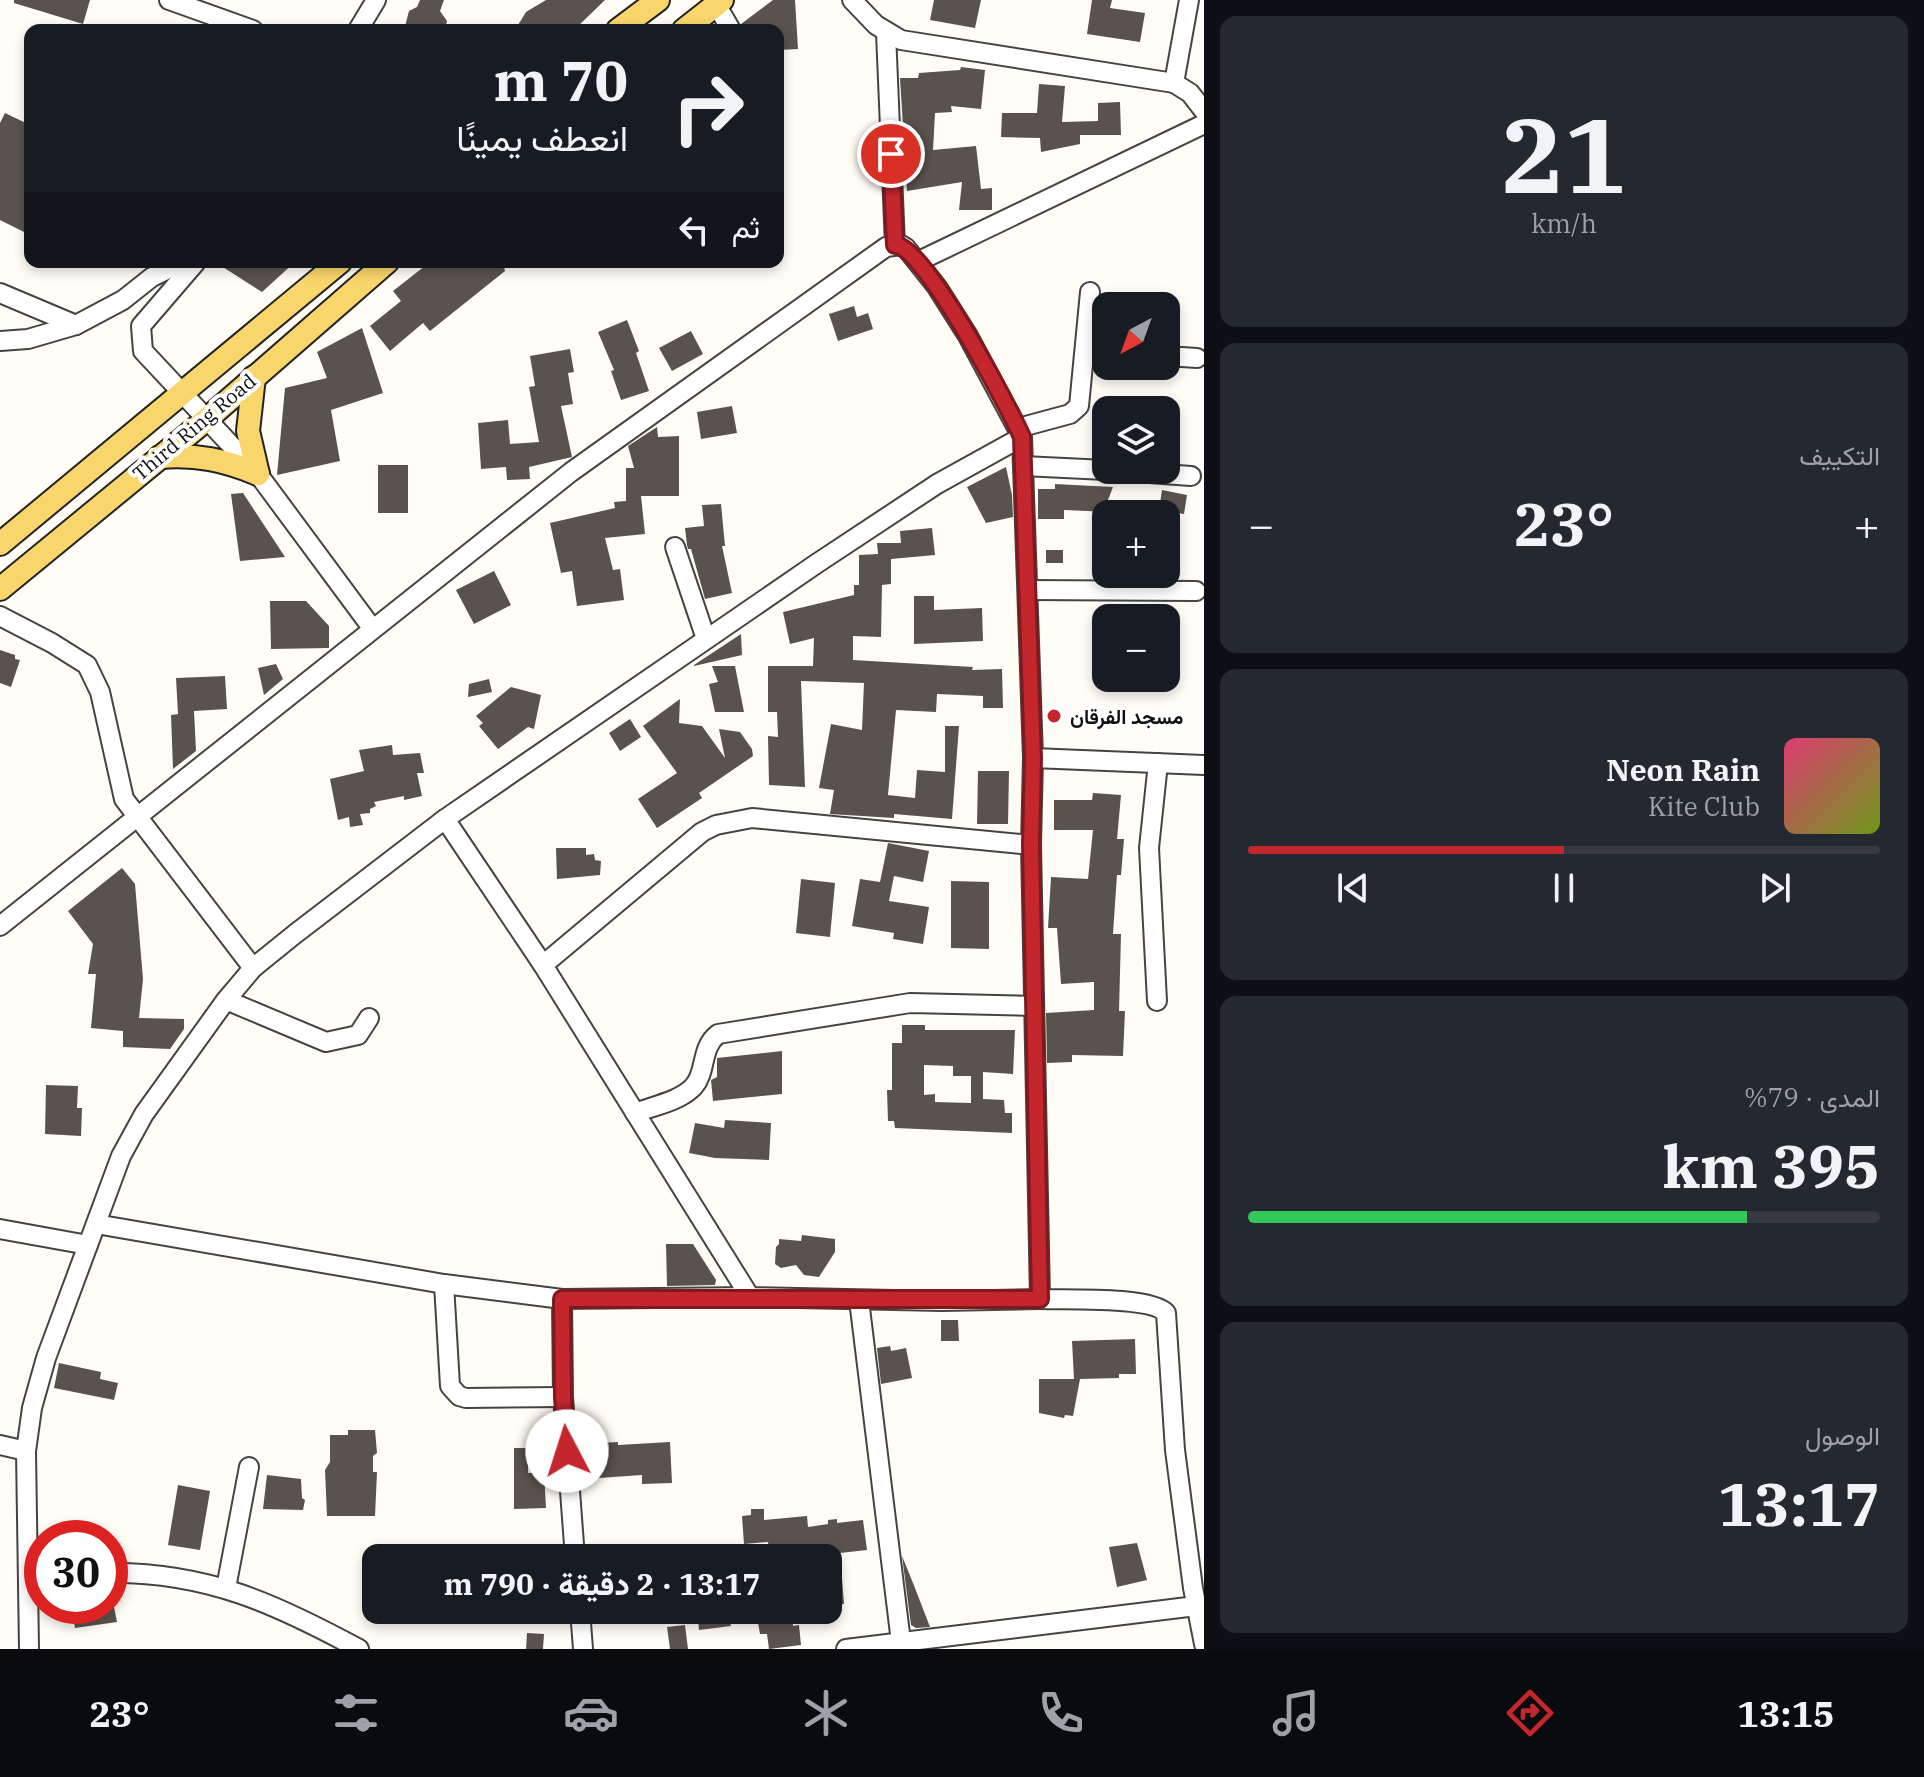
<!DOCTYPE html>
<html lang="ar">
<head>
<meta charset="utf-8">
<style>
  body { margin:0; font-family:"IBM Plex Serif",Vazirmatn,serif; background:#242831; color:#f1f3f6; direction:rtl; height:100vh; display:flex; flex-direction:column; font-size:30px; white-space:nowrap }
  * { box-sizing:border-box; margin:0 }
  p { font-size:26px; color:#9ea1a6 }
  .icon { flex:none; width:44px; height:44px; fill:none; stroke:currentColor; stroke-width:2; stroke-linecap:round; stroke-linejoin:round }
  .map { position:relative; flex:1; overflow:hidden; direction:ltr }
  .side { display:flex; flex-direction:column; gap:16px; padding:16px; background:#0d0f14; width:720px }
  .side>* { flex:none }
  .guide { position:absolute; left:24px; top:24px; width:760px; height:244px; border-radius:16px; box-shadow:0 4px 12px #0003; direction:rtl; background:#171b24; color:#f1f3f6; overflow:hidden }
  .needle { width:52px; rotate:221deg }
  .controls { position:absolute; left:1092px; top:292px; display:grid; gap:16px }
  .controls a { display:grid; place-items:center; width:88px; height:88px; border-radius:16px; background:#171b24; box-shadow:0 4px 12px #0003; font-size:40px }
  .speed { position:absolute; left:24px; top:1520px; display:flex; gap:16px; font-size:40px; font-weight:700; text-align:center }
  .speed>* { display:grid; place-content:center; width:104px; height:104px; border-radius:50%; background:#171b24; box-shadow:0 4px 12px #0003; line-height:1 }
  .speed .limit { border:12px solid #d22; background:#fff; color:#111 }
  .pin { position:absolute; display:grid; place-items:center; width:68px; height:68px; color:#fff; margin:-34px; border:4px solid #fff; border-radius:50%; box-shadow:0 2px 8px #0007 }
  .me { position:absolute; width:88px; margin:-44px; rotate:355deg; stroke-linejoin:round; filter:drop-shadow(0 0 6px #0008) }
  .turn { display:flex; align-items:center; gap:28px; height:168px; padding:0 24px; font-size:36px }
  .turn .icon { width:104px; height:104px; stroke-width:2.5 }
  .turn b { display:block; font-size:56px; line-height:68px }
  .then { display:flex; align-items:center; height:76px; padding:0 24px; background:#0003; gap:16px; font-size:30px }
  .big { font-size:60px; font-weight:800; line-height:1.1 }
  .side .card { flex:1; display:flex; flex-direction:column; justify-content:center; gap:12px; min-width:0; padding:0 28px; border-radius:16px; background:#242831 }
  .side .dial { align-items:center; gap:0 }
  .dial b { font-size:104px; line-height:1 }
  .song { display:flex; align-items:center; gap:24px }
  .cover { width:96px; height:96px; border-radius:12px; background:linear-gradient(135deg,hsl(340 70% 55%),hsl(80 70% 35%)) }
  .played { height:8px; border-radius:4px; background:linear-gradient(90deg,#c4262e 50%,#363941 50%) }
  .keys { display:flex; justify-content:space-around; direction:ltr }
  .heat { display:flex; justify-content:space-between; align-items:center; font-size:44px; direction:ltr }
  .charge { height:12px; border-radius:6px; background:linear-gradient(90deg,#34c759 79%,#363941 0) }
  .trip { position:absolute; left:362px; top:1544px; width:480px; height:80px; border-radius:16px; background:#171b24; box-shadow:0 4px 12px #0003; font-weight:800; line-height:80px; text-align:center; direction:rtl }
  .dock { display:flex; height:128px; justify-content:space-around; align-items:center; background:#090b0e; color:#9ea1a6 }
  .dock .icon { width:56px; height:56px }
  .dock .active { color:#c4262e }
  .dock b { font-size:36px; color:#f1f3f6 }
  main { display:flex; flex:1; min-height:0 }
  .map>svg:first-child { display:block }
  .building { fill:#5a524d; fill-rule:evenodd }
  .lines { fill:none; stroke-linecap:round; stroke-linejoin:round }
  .minor-casing { stroke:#444; stroke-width:22 }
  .major-casing { stroke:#222; stroke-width:26 }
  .minor { stroke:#fff; stroke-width:18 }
  .major { stroke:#f9d66b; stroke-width:22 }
  .route-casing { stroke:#7f191e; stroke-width:20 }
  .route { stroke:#c4262e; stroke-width:14 }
  .poi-dot { fill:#c4262e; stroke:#fff; stroke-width:3 }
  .labels { text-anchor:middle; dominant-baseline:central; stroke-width:8; stroke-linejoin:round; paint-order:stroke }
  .street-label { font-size:20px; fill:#111; stroke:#fff }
  .poi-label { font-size:20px; font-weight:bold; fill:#111; stroke:#fff; text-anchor:start }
</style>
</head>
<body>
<main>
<section class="side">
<div class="card dial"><b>21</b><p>km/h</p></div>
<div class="card"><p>التكييف</p>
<div class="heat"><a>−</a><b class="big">23°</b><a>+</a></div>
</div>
<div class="card">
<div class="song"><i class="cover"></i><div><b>Neon Rain</b><p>Kite Club</p></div></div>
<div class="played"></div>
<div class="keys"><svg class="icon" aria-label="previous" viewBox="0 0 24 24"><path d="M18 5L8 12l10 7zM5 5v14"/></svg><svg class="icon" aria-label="pause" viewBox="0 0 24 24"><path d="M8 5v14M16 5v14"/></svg><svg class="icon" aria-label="next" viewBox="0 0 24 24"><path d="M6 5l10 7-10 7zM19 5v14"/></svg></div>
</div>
<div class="card"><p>المدى · 79%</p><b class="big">395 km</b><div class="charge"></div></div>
<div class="card"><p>الوصول</p><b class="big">13:17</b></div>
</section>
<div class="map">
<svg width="1204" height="1649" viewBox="0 0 1204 1649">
  <rect width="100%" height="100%" fill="#fffdf5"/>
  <g class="building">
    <path d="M14,0H90L83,24L14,3Z"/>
    <path d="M420,0H444L440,11L447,21L445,30H404L409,11L417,7Z"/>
    <path d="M546,0H605L574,30H515L526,12Z"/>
    <path d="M773,0H795L798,49L779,50L778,30H743L741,24Z"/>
    <path d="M934,0H981L975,28L930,20Z"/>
    <path d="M1092,0H1112L1110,8L1145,13L1140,42L1087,34Z"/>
    <path d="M961,67L985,70L981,109L951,106L952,112L935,113L933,150L976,146L981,189L992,188V210H959L962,182L907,191L900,78H918L919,73L960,70Z"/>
    <path d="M1039,84L1065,86L1062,122L1098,121V103L1120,102L1121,135H1080V144L1041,152L1040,138L1001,137L1002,113H1037Z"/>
    <path d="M5,113L30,125V235L0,220V123Z"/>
    <path d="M215,262H295L262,292Z"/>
    <path d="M430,262H503L505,271L430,331L423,323L390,351L370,326L401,301L393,291Z"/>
    <path d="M854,306L857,317L868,313L873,329L838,341L829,314Z"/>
    <path d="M627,320L639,351L636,353L649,391L621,400L611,371L614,370L598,332Z"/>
    <path d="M362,328L383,393L331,410L340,461L277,475L285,388L327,378L317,352Z"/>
    <path d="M691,331L703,354L672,371L659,348Z"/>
    <path d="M570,349L574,372L568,373L573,404L561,406L572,457L529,467L530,479L507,480L506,467L481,469L478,423L508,420L510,444L539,442L529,387L535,386L530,356Z"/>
    <path d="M732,406L737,433L701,439L697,412Z"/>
    <path d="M657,427L658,437L679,436V496H641L645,534L605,538L613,570L620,569L624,600L577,606L572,571L561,573L550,523L615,508L614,502L626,501V468H634L628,446Z"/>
    <rect x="378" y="465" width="30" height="48"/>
    <path d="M1006,467L1012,495L1013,517L986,523L967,487Z"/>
    <path d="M1055,484L1113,487L1106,505L1109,512L1064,510V519H1038V489H1055Z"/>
    <path d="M1162,490L1187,495L1184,514L1159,510Z"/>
    <path d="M243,493L285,557L240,561L231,494Z"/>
    <path d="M721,504L725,546H722L732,593L705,599L691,549H688L687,545L685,528L704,526L702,505Z"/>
    <path d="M932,528L935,555L891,559V584L882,585L881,637L853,636V660L973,667L972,670L1002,669L1003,708H983V696L937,694L936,712L896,710L888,795L915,798L917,770L945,772V726H959L952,819L894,814V818L830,814L834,790L819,788L831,724L862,730L864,683L801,681L805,787L769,785L768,736L778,737L777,712H768V666H813L814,638L790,644L783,612L854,595V585H859V555L878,554L877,543H901L900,531Z"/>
    <rect x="1046" y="550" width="17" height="13"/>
    <path d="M494,571L511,605L474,624L456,590Z"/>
    <path d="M914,596H934V610L982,608L983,641L914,644Z"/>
    <path d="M270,601H306L329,626V648L271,649Z"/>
    <path d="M741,634L742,655L694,666V665Z"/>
    <path d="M0,650L15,655V659L20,660L11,687L0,683Z"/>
    <path d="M276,664L283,679L264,695L258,668Z"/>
    <path d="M712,666H735L744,712H715L709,684L718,682Z"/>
    <path d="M225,676L227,709L194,711L196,751L173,769L171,715L178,714L176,678Z"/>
    <path d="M489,679L492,692L468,697L469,684Z"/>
    <path d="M511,687L541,695L534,729L528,727L498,749L479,726L483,723L476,716Z"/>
    <path d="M680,699L679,723L702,726L725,758L719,729L740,732L752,749L753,756L699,793L702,798L657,828L638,799L677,773L643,726Z"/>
    <path d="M630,719L641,737L620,751L609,733Z"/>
    <path d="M392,745L393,755L420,753L424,773H417L422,796L404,800V796L374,802L376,806L370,809V813L360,814L363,825L350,827L349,817L338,820L330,779L364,771L359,750Z"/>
    <path d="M978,771H1009L1008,824H977Z"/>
    <path d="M1093,793L1121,795L1117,839H1124L1121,875H1117L1113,934H1121L1119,1011H1125L1123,1056L1072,1055V1062L1047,1063L1046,1013L1094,1010V982L1061,984L1057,928H1048L1051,877L1088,879L1093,830H1054V800H1092Z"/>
    <path d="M888,843L929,851L923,882L894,876L889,901L929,907L923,944L893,939L894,933L852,926L860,879L880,882Z"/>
    <path d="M556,848H586V855L594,854L595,860L601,861L600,875L557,879Z"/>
    <path d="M122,868L135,884L143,979L139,1018L184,1019V1029L170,1049L123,1047V1031L91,1028L96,974H88L93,944L68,911Z"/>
    <path d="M801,879L835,883L830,937L796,933Z"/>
    <path d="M951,881L989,882V949L951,948Z"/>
    <path d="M902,1025H925V1030H1015L1013,1074L983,1072V1099L1004,1100L1005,1113H1012V1133L895,1128L894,1121H888L887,1090H892V1043H902ZM924,1065L953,1066V1076H971V1103L935,1102V1094L924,1095Z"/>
    <path d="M782,1051V1094L713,1101L711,1080L717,1077V1058Z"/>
    <path d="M46,1085L78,1086L77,1108H82L81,1136L45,1134Z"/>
    <path d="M725,1120L771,1123L769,1160L715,1158L689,1153L695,1123L724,1128Z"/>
    <path d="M802,1235L835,1239V1252L819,1277L804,1275L796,1265L781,1268L775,1264L776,1247L779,1244V1239L801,1241Z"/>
    <path d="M666,1244H693L716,1280L715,1285L667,1286Z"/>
    <path d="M941,1320H958L959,1341H941Z"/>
    <path d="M1135,1339L1136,1374H1119V1378L1080,1379L1073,1416L1065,1415L1064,1418L1039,1413V1379H1074L1072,1341Z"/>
    <path d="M890,1346L891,1351L906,1348L912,1378L881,1384L877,1348Z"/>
    <path d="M59,1363L101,1372L100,1379L118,1383L114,1400L54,1388Z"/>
    <path d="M348,1430H375L377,1453L373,1456V1472H377L375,1516H327L325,1470L330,1462V1435H348Z"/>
    <path d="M618,1442V1445L670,1442L672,1483L642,1484V1475L585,1479L582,1444Z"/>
    <path d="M514,1448H528V1473L544,1472L546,1508L514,1509Z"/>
    <path d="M267,1475L301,1479L302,1498L305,1500L303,1510L263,1509Z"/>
    <path d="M178,1485L210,1491L200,1550L168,1545Z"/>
    <path d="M751,1509H764V1520L807,1516L808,1527L828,1524V1520L837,1519V1523L863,1520L867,1550L840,1553L844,1604L828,1606V1554H817V1548L769,1553L768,1542L744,1544L742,1516L751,1515Z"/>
    <path d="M1137,1543L1147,1580L1117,1587L1109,1547Z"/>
    <path d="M902,1556L913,1583L930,1627L916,1628L911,1625Z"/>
    <path d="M71,1606L114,1607L117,1622L75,1628Z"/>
    <path d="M697,1610H728L731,1626L699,1630Z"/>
    <path d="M792,1612L793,1626L799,1625L801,1645L769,1649L767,1634H760L757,1617Z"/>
    <path d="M685,1625L688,1649H670L667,1627Z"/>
    <path d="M527,1633L544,1634L543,1649H526Z"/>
  </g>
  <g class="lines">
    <g class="minor-casing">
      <g id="minor">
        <path d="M169,0L253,30"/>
        <path d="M852,0L876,25L901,40L1174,83L1190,93L1204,111"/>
        <path d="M716,4L731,30"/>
        <path d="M358,30L376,0"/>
        <path d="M886,33L895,245"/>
        <path d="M1174,83L1189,0"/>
        <path d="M919,261L1204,124"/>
        <path d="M196,262L141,326L143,351L258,474L372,628"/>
        <path d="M0,293L76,325"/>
        <path d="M0,341L28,339L76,325L123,300L152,277L183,262"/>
        <path d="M1166,356L1197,358"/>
        <path d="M1018,428L1070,414L1079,406L1090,292"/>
        <path d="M1023,466L1106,470"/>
        <path d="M1108,470L1191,476"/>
        <path d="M675,547L706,639"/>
        <path d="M1029,590L1196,591"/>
        <path d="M0,616L52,643L87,665L100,692L124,799L253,968"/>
        <path d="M1033,758L1204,765"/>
        <path d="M445,819L543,965L750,1297L942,1301L1040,1299"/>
        <path d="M0,926L571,472L886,247L901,245L906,248L937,287L968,336L1022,437L1033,758L1031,845L1040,1299C1066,1300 1151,1296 1166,1313L1175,1450L1193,1588L1204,1644"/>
        <path d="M543,965L702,832L716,825L752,818L1031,845"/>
        <path d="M226,1000L326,1042L358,1035L369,1018"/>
        <path d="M1157,1001L1149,848L1158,763"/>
        <path d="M635,1113C653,1106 681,1101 694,1086C707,1071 700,1048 718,1034L910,1003L1034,1006"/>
        <path d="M96,1224L444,1284L562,1299L750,1297"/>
        <path d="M0,1229L88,1245"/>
        <path d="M444,1284L450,1386L459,1396L466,1398L563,1397"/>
        <path d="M562,1299L563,1397L575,1558"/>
        <path d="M859,1300L901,1642"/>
        <path d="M0,1445L26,1451"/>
        <path d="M110,1573C207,1572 276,1604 359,1649"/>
        <path d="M226,1588L249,1467"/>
        <path d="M580,1610L583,1649"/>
        <path d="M29,1649L26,1451L32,1408L46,1358L121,1156L144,1114L226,1000L253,968L295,934L445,819L816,564L937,484L1022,437"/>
        <path d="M846,1649L1196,1606"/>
      </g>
    </g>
    <g class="major-casing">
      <g id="major">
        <path d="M618,30L658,0"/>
        <path d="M684,30L722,0"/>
        <path d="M254,377L248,431L258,474"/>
        <path d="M160,457C196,454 225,460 258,474"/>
        <path d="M0,544L340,262"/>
        <path d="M0,589L207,419L387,262"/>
      </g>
    </g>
    <use href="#minor" class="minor"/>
    <use href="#major" class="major"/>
  </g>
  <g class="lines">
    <g class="route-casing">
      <path id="route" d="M567,1451L563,1397L562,1299H1040L1031,845L1033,758L1022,437C1008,406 924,245 895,245L891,154"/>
    </g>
    <use href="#route" class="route"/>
  </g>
  <circle class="poi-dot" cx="1054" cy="716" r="8"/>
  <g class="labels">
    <g class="street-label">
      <text transform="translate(194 427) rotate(-40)">Third Ring Road</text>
    </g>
    <g class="poi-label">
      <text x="1070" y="716">مسجد الفرقان</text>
    </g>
  </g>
</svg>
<div class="controls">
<a><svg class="needle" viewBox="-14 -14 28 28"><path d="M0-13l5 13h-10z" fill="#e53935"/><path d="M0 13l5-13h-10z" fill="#9ea1a6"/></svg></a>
<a><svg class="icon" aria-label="layers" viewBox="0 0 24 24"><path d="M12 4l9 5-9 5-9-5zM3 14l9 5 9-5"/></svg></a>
<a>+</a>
<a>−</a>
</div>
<div class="speed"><div class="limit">30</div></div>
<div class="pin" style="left:891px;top:154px;background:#d93025"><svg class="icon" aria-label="arrive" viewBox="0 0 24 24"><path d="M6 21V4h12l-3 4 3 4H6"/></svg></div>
<svg class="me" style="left:567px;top:1451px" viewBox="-20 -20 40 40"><circle r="19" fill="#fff"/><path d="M0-13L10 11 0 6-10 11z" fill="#c4262e"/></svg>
<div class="trip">13:17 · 2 دقيقة · 790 m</div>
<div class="guide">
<div class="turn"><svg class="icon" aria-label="right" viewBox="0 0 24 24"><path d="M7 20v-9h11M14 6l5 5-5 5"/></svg><div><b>70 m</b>انعطف يمينًا</div></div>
<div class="then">ثم<svg class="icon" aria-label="left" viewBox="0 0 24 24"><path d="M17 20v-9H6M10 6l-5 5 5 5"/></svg></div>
</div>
</div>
</main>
<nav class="dock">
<b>13:15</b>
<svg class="icon active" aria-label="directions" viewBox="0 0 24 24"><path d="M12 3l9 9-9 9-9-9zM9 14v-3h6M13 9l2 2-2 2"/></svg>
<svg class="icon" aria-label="music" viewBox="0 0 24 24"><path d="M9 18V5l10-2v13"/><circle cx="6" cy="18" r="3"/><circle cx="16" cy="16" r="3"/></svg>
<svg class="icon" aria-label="phone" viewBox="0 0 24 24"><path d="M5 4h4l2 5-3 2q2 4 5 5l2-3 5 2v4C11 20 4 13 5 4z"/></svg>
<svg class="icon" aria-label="climate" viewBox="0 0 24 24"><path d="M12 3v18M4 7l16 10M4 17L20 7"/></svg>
<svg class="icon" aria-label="car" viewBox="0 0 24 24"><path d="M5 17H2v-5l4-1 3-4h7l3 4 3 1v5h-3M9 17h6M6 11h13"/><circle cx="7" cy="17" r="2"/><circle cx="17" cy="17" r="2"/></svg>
<svg class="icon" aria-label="filters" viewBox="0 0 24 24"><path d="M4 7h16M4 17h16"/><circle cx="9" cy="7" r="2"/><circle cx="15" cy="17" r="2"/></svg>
<b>23°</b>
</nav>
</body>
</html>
